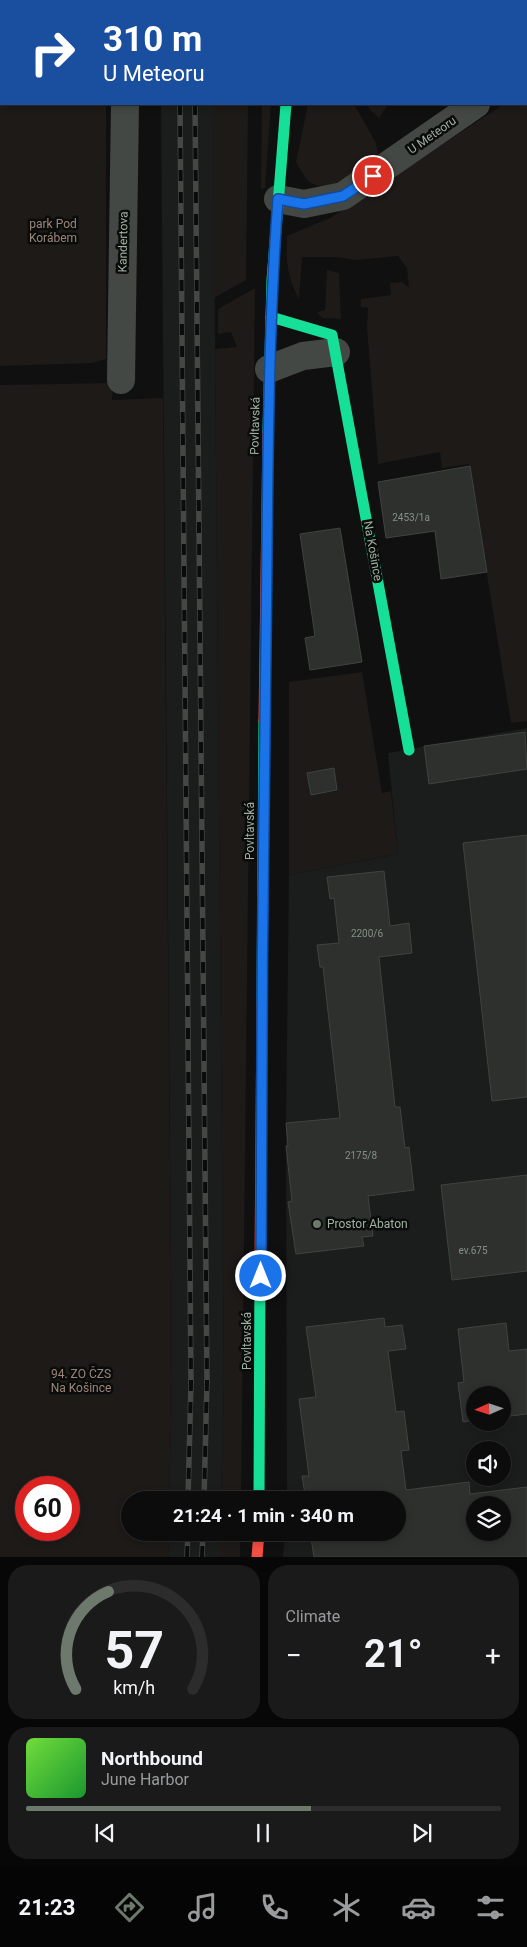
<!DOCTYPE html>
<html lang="en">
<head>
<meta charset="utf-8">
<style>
  body { margin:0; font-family:Roboto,sans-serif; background:#1a1a1a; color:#f1f3f6; height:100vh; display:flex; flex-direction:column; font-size:19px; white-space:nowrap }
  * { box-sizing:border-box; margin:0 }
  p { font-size:16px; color:#9a9b9d }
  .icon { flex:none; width:28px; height:28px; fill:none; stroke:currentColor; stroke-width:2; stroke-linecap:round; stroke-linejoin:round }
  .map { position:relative; height:1557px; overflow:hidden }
  .panel { display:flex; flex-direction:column; gap:8px; padding:8px; background:#070707; flex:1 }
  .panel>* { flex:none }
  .guide { position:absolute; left:0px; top:0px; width:528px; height:105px; box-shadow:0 2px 8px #0003,0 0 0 1px #2c2c2d; background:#1a4fa0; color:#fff; overflow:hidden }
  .needle { width:32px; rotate:267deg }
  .tools { position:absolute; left:466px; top:1386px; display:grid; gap:10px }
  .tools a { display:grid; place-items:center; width:45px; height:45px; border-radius:50%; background:#0c0c0c; box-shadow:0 2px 8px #0003,0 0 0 1px #2c2c2d; font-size:25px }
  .speed { position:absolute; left:15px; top:1476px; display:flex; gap:10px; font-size:25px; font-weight:700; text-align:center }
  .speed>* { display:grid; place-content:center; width:65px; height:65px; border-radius:50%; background:#0c0c0c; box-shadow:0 2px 8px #0003,0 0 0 1px #2c2c2d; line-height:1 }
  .speed .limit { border:8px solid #d22; background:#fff; color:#111 }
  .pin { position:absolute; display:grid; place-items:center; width:42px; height:42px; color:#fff; margin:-21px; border:2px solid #fff; border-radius:50%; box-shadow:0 1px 5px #0007 }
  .me { position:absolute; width:55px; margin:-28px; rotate:0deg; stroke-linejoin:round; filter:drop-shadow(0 0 4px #0008) }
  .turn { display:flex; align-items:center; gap:18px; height:105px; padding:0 20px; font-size:22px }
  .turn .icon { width:65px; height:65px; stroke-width:2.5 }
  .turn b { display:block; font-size:35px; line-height:42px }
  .big { font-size:38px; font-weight:700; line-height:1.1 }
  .panel .tile { flex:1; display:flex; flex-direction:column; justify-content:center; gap:8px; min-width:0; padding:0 18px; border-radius:20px; background:#1a1a1a }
  .panel .dial { align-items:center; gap:0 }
  .dial svg { height:130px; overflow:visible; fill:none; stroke:#2c2c2d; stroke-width:7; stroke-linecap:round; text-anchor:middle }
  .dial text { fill:#f1f3f6; stroke:none }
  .song { display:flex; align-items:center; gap:15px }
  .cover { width:60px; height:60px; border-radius:8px; background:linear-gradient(135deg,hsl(100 70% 55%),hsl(130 70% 35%)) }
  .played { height:5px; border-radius:2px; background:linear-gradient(90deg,#6e796e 60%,#2c2c2d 60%) }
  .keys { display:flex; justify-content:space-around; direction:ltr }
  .heat { display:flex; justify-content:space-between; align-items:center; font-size:28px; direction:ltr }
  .panel .tiles { flex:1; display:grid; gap:8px; grid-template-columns:1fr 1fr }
  .tile:last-child { grid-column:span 2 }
  .trip { position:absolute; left:121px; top:1491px; width:285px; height:50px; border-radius:25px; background:#0c0c0c; box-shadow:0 2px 8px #0003,0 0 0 1px #2c2c2d; font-weight:700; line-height:50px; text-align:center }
  .dock { display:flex; height:80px; justify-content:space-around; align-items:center; background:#050505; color:#9a9b9d }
  .dock .icon { width:35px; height:35px }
  .dock .current { color:#6e796e }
  .dock b { font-size:22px; color:#f1f3f6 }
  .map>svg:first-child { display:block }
  .built { fill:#1a1d1b; fill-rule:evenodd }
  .green { fill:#1d1a18; fill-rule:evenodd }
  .building { fill:#2d302d; stroke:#3f4440; fill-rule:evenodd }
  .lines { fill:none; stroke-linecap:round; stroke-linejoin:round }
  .street { stroke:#444844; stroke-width:28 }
  .fast { stroke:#16e098; stroke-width:11 }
  .slow { stroke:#ffcf43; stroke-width:11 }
  .jam { stroke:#f24e42; stroke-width:11 }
  .rail-casing { stroke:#444844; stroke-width:5.5 }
  .rail { stroke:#0a0c0b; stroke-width:4; stroke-dasharray:11; stroke-linecap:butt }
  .route-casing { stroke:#114b97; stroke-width:12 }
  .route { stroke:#1a73e8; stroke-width:9 }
  .poi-dot { fill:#6e796e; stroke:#0a0c0b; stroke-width:2 }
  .labels { text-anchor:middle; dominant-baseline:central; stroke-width:5; stroke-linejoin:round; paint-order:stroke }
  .number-label { font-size:10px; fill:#849184 }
  .street-label { font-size:12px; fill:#a1b1a1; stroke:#0a0c0b }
  .park-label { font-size:12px; fill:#9c8578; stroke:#0a0c0b }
  .poi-label { font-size:12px; fill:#a1b1a1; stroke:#0a0c0b; text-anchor:start }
</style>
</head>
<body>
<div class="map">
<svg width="527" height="1557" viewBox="0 0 527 1557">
  <rect width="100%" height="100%" fill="#101010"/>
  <g class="built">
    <path d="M161,104H213L224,1383L221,1500H169L172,1383Z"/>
    <path d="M527,728V1557H283L285,1533L398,1532V1500H287L286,1124L289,875L398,854L388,753ZM475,1395H502V1422H475ZM475,1450H502V1478H475ZM475,1505H502V1532H475Z"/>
    <path d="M169,1533H220V1557H168Z"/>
  </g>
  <g class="green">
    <path d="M0,0H107L1,1V104H106V359L92,363L0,366Z"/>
    <path d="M527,87V721L511,723L469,464L442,468L440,452L378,464L367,328L368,308L361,307V299L391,295L390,283L402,282L409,288L407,268L398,256L356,260L338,257H302L299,299C287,276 286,263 287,236L330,218L504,104H526Z"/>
    <path d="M213,104H248L246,280L214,298Z"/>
    <path d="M262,104H271L265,188L261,189Z"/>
    <path d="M308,104H354L376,143L378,153C363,166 339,191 316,185C306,183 301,170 296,162Z"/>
    <path d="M367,104H388L379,118L370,110Z"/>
    <path d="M327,270L339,273L341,319L322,318L317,312L325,310Z"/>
    <path d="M255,288L241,1500H221L224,1383L215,349L237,347L231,332L218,334V309Z"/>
    <path d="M113,383L112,400L163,398L172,1383L169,1500H130V1532L169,1533L168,1557H0V385ZM26,1488H69V1530H26Z"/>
    <path d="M362,672L382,793L391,791L398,854L289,875V682ZM333,768L337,791L311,795L307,773Z"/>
    <rect x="220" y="1533" width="20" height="24"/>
  </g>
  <g class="building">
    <path d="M470,466L487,572L441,579L435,531L386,538L378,482Z"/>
    <path d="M340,528L362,662L310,670L305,638L315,636L300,534Z"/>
    <path d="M525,732L527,769L429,784L424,746Z"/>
    <path d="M334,768L337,790L311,795L307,773Z"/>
    <path d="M527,835V1097L492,1101L463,843Z"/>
    <path d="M384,871L390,926L409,923L412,953L379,957L395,1107H400L405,1148L409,1147L414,1190L368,1196L373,1236L362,1237L364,1246L296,1254L288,1202L292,1201L286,1146H288L286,1123L340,1118L323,967H320L317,945L339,943L334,898L330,899L327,877Z"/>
    <path d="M527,1175V1271L452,1280L441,1185Z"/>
    <path d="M384,1318L385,1327L402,1325L406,1349L388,1351L396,1412L404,1411L409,1450L401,1451L406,1490L469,1482L470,1494L527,1487V1557H314L310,1532H398V1500H306L302,1476H309L299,1399L316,1397L306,1327ZM475,1505H502V1532H475Z"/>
    <path d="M506,1323L509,1351L527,1349V1414L502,1417V1395H475V1420L463,1422L458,1383L464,1382L458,1329Z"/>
  </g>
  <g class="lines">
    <g class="street">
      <path d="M127,1V0"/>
      <path d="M526,67H527"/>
      <path d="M278,199L304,204L343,196L476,104"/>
      <path d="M269,369L303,356L336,352"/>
      <path d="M121,380L125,104"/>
    </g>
    <g class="fast">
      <path d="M271,317L332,335L409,750"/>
      <path d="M268,432L272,280L286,104"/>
      <path d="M262,1003L264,721"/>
      <path d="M259,1500L260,1261"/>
    </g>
    <path class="slow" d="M316,1L317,0"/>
    <g class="jam">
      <path d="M264,721L268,432"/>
      <path d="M260,1261L262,1003"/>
      <path d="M257,1557L259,1532"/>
    </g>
    <g class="rail-casing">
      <g id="rail">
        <path d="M180,0V1"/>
        <path d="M195,0V1"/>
        <path d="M180,104L191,1383L188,1500"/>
        <path d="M195,104L207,1381L204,1500"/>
        <path d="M187,1557L188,1532"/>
        <path d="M202,1557L203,1532"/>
      </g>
    </g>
    <use href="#rail" class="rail"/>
  </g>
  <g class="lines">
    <g class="route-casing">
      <path id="route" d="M261,1276C261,1065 263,853 266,642C268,494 267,346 278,199L304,204L343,196L373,176"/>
    </g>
    <use href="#route" class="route"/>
  </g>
  <circle class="poi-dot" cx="317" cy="1224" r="5"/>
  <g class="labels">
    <g class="number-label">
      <text x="411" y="517">2453/1a</text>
      <text x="367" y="933">2200/6</text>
      <text x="361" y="1155">2175/8</text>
      <text x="473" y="1250">ev.675</text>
    </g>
    <g class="street-label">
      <text transform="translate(432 135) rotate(-35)">U Meteoru</text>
      <text transform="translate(123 242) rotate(-89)">Kandertova</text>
      <text transform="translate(255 426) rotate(-89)">Povltavská</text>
      <text transform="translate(373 551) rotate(80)">Na Košince</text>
      <text transform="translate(250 831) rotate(-90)">Povltavská</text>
      <text transform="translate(247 1341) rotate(-90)">Povltavská</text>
    </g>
    <g class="park-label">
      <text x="53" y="224">park Pod<tspan x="53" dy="14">Korábem</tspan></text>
      <text x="81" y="1374">94. ZO ČZS<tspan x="81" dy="14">Na Košince</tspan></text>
    </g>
    <g class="poi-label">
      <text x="327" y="1224">Prostor Abaton</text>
    </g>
  </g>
</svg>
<div class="tools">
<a><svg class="needle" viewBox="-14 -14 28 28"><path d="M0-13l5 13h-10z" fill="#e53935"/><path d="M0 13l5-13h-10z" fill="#9a9b9d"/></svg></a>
<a><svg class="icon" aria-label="sound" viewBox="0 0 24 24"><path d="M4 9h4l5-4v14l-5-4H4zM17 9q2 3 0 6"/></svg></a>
<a><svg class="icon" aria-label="layers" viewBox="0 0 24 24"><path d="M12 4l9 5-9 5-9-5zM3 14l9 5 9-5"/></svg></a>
</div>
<div class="speed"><div class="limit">60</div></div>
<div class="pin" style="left:373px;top:176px;background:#d93025"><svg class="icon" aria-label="arrive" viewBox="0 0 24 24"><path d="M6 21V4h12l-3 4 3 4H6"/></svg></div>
<svg class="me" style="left:261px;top:1276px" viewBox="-20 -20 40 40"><circle r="17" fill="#1a73e8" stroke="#fff" stroke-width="3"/><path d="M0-11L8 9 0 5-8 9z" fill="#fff"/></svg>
<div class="trip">21:24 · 1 min · 340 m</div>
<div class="guide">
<div class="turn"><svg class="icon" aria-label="right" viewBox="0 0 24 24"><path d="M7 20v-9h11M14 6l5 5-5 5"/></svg><div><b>310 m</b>U Meteoru</div></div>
</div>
</div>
<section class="panel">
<div class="tiles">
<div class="tile dial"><svg viewBox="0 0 100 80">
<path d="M14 69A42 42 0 1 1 86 69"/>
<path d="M14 69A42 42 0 0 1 34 9" stroke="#6e796e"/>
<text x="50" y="56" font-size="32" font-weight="700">57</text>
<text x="50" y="72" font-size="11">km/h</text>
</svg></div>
<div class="tile"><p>Climate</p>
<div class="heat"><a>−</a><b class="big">21°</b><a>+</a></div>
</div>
<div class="tile">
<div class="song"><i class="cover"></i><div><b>Northbound</b><p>June Harbor</p></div></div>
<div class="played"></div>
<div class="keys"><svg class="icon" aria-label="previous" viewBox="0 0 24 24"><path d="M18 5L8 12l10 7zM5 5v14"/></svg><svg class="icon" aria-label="pause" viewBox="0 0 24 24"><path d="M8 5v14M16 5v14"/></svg><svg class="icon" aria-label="next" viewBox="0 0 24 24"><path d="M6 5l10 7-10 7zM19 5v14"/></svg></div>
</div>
</div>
</section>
<nav class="dock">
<b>21:23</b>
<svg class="icon current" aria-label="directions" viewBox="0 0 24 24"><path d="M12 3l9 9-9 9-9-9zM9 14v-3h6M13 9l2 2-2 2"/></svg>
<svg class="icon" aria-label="music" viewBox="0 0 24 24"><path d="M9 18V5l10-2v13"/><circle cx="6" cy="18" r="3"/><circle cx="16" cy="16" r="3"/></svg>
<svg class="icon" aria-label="phone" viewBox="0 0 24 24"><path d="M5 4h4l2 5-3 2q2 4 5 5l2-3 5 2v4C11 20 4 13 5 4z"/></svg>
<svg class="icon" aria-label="climate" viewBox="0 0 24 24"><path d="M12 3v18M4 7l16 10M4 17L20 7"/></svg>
<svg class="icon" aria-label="car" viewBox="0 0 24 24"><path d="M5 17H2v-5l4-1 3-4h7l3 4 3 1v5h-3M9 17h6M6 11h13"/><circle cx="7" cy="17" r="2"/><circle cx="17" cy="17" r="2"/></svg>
<svg class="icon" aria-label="filters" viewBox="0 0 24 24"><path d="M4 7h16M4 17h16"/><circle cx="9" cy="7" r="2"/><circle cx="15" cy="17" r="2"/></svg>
</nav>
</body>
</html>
